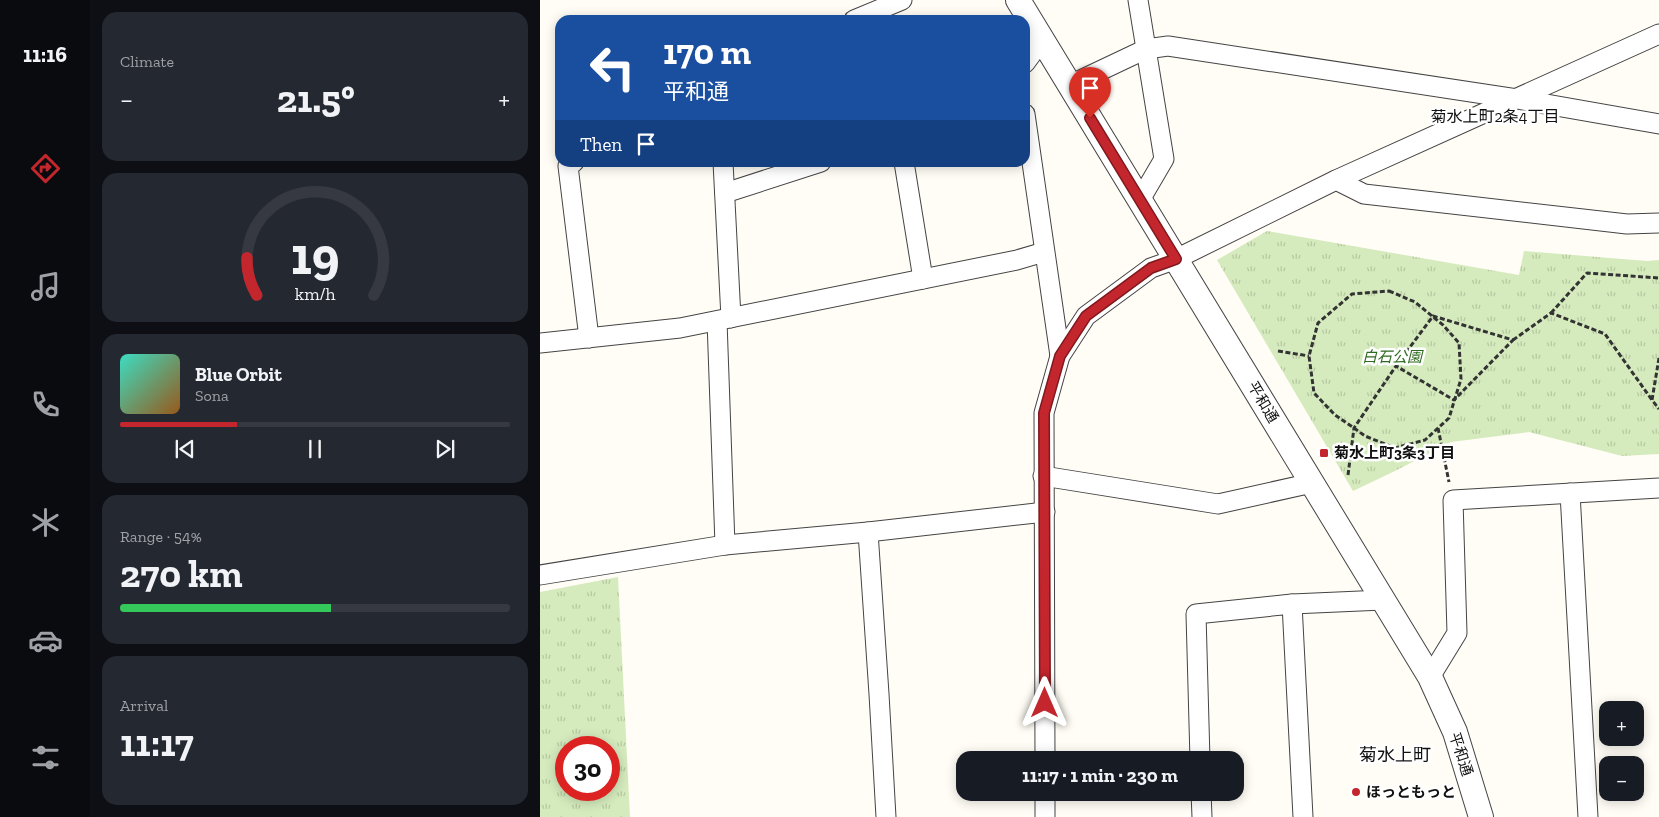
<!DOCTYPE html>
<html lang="en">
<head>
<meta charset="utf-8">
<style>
  body { margin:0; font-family:"Zilla Slab","Noto Sans JP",serif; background:#242831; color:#f1f3f6; height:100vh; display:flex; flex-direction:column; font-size:19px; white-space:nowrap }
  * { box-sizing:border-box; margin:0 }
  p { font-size:16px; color:#9ea1a6 }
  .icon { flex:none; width:28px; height:28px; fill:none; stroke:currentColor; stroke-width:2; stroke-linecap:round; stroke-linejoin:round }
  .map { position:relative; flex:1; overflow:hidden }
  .side { display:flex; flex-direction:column; gap:12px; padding:12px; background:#0d0f14; width:450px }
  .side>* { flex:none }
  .banner { position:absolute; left:15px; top:15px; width:475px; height:152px; border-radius:15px; box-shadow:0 2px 12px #0003; background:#1a4fa0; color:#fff; overflow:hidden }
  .buttons { position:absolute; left:1059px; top:701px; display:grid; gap:10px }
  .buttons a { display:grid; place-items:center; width:45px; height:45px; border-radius:10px; background:#171b24; box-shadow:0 2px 12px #0003; font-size:25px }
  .speed { position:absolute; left:15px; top:736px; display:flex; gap:10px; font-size:25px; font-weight:700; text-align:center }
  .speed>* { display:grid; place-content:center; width:65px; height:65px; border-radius:50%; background:#171b24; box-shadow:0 2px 12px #0003; line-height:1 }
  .speed .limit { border:8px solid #d22; background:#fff; color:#111 }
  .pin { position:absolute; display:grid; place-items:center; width:42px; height:42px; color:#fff; margin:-51px -21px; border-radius:50% 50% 50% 0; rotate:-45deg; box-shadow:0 0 5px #0007 }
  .pin .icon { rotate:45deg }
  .me { position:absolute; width:55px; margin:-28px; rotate:0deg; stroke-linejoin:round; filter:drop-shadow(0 0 4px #0008) }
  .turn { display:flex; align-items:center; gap:18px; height:105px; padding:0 25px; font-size:22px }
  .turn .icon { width:65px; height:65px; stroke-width:2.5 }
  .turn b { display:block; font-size:35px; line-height:42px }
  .then { display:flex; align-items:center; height:48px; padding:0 25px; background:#0003; gap:10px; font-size:19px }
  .big { font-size:38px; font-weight:700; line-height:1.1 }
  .side .tile { flex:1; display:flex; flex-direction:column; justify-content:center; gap:8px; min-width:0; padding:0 18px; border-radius:15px; background:#242831 }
  .side .dial { align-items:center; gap:0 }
  .dial svg { height:130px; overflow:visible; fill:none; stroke:#363941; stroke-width:7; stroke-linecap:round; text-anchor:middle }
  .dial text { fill:#f1f3f6; stroke:none }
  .song { display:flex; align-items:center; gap:15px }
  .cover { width:60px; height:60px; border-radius:8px; background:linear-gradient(135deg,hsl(170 70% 55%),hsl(30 70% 35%)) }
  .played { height:5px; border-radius:2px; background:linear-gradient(90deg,#c4262e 30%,#363941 30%) }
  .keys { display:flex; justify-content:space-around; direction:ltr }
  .heat { display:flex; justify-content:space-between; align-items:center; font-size:28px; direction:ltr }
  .charge { height:8px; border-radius:4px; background:linear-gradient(90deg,#34c759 54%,#363941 0) }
  .trip { position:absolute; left:416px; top:751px; width:288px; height:50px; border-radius:15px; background:#171b24; box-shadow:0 2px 12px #0003; font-weight:700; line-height:50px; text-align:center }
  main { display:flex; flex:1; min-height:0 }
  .menu { display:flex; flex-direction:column; width:90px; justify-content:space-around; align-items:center; background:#090b0e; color:#9ea1a6 }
  .menu .icon { width:35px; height:35px }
  .menu .selected { color:#c4262e }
  .menu b { font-size:22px; color:#f1f3f6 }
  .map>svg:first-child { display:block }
  .park { fill:url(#park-tufts); fill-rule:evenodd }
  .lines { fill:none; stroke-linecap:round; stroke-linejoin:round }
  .minor-casing { stroke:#444; stroke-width:21 }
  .tertiary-casing { stroke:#444; stroke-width:26 }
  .path { stroke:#333; stroke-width:3; stroke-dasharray:5 2.5; stroke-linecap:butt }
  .minor { stroke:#fff; stroke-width:19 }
  .tertiary { stroke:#fff; stroke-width:24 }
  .route-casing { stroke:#7f191e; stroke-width:12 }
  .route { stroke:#c4262e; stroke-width:9 }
  .poi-dot { fill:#c4262e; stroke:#fff; stroke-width:2 }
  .labels { text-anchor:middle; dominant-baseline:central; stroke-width:5; stroke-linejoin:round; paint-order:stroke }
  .park-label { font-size:15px; font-style:italic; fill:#2f6b1f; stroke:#fff }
  .street-label { font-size:15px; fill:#111; stroke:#fff }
  .poi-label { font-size:15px; font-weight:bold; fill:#111; stroke:#fff; text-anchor:start }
  .neighbourhood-label { font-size:16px; fill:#111; stroke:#fff }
  .quarter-label { font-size:18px; fill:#111; stroke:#fff }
</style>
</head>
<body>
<main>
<nav class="menu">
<b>11:16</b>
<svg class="icon selected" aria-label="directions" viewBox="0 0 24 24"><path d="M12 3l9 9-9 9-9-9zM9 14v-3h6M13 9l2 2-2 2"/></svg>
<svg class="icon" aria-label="music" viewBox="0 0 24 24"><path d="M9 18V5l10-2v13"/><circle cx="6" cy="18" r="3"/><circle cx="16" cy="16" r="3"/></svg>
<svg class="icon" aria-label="phone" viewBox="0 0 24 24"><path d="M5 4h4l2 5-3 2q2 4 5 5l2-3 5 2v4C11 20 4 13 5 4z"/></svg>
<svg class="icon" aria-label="climate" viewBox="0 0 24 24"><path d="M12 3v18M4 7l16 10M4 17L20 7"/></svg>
<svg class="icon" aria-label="car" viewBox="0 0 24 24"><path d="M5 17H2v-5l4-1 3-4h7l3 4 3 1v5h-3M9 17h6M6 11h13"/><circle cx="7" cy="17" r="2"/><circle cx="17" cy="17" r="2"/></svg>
<svg class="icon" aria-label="filters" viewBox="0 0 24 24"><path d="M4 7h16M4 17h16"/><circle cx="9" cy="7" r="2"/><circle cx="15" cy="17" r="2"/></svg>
</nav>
<section class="side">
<div class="tile"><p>Climate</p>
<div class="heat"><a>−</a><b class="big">21.5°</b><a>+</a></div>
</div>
<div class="tile dial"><svg viewBox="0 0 100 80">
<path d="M14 69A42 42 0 1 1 86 69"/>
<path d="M14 69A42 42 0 0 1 8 46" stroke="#c4262e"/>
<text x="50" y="56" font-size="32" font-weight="700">19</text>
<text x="50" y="72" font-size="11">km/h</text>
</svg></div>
<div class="tile">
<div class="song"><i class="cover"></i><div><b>Blue Orbit</b><p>Sona</p></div></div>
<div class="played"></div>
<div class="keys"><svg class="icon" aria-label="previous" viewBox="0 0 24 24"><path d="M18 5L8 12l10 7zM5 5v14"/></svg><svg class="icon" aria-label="pause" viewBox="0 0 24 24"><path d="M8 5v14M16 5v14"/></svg><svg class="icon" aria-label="next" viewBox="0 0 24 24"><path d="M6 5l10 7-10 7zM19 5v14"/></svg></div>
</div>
<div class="tile"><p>Range · 54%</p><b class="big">270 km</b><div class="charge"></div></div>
<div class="tile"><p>Arrival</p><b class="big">11:17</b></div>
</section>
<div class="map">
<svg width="1119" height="817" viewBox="0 0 1119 817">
  <defs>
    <pattern id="park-tufts" width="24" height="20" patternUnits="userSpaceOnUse" patternTransform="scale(1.25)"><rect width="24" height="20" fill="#d5ebbd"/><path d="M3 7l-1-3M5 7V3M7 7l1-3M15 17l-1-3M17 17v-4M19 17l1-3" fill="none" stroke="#b6c8a1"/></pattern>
  </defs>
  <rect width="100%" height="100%" fill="#fffdf5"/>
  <g class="park">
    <path d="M727,231L979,275L984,251L1107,261L1119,260V454L1082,456L989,432L911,442L857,470L813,491L677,260Z"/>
    <path d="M78,577L90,817H0V592ZM26,748H69V790H26Z"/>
  </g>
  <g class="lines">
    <g class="minor-casing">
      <g id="minor">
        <path d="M598,0L624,159L600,200"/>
        <path d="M314,20L362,0"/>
        <path d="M485,63L502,40"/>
        <path d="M530,85L606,49L628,46L977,99L1119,124"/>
        <path d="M485,114L520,356"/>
        <path d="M34,162L28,166L49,338"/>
        <path d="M183,162L191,318"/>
        <path d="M364,162L383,279"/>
        <path d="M796,180L824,194L1087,224L1119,223"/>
        <path d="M185,193L281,162"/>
        <path d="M177,321L185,545"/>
        <path d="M0,343L140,328L477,260L504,252"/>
        <path d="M503,476L678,504L772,483"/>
        <path d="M1030,493L1048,817"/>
        <path d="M328,532L339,694L346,817"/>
        <path d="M0,575L185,545L328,532L505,512"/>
        <path d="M752,604L843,600"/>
        <path d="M890,677L917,633L913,500L1119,488"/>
        <path d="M505,760L504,413L520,356L546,316L611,268L636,259L796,180L1119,34"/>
        <path d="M660,760L656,614L752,604L763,817"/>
        <path d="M505,792V817"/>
        <path d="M661,792L662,817"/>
      </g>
    </g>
    <g class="tertiary-casing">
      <path id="tertiary" d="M478,0L890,677L915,732L941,817"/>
    </g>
    <g class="path">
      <path d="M849,291L875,302L903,325L919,343L921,379L909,418L885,440L855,448L825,436L814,428L795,415L774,393L769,356L778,323L812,294Z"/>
      <path d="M1011,313L1047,273L1119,278"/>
      <path d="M973,340L1011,313L1065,334L1112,400"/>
      <path d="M738,351L769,356"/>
      <path d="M1119,358L1112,400L1119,409"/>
      <path d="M898,428L909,482"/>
      <path d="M808,475L814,428L856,366L914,400L973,340L893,316L856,366"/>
    </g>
    <use href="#minor" class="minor"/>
    <use href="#tertiary" class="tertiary"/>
  </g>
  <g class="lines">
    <g class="route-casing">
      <path id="route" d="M505,703L504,413L520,356L546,316L611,268L636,259L550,118"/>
    </g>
    <use href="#route" class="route"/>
  </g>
  <g class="poi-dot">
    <rect x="779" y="448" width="10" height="10" rx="2.5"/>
    <circle cx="816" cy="792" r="5"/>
  </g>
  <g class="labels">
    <g class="park-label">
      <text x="852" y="357">白石公園</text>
    </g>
    <g class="street-label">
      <text transform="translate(723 402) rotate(59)">平和通</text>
      <text transform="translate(921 754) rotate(72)">平和通</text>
    </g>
    <g class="poi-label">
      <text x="794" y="453">菊水上町3条3丁目</text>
      <text x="826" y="792">ほっともっと</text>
    </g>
    <g class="neighbourhood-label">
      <text x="955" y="116">菊水上町2条4丁目</text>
    </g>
    <g class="quarter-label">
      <text x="855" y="755">菊水上町</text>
    </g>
  </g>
</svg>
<div class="buttons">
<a>+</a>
<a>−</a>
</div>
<div class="speed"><div class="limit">30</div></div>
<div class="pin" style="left:550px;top:118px;background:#d93025"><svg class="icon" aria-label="arrive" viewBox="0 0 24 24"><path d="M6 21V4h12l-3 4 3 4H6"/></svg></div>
<svg class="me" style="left:505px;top:703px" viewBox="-20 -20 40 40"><path d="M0-17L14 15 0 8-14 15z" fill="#c4262e" stroke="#fff" stroke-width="4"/></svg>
<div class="trip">11:17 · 1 min · 230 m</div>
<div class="banner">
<div class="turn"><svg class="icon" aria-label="left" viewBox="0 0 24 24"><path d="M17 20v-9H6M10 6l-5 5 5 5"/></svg><div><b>170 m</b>平和通</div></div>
<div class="then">Then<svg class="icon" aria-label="arrive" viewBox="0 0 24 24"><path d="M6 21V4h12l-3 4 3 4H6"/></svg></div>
</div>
</div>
</main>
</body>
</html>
